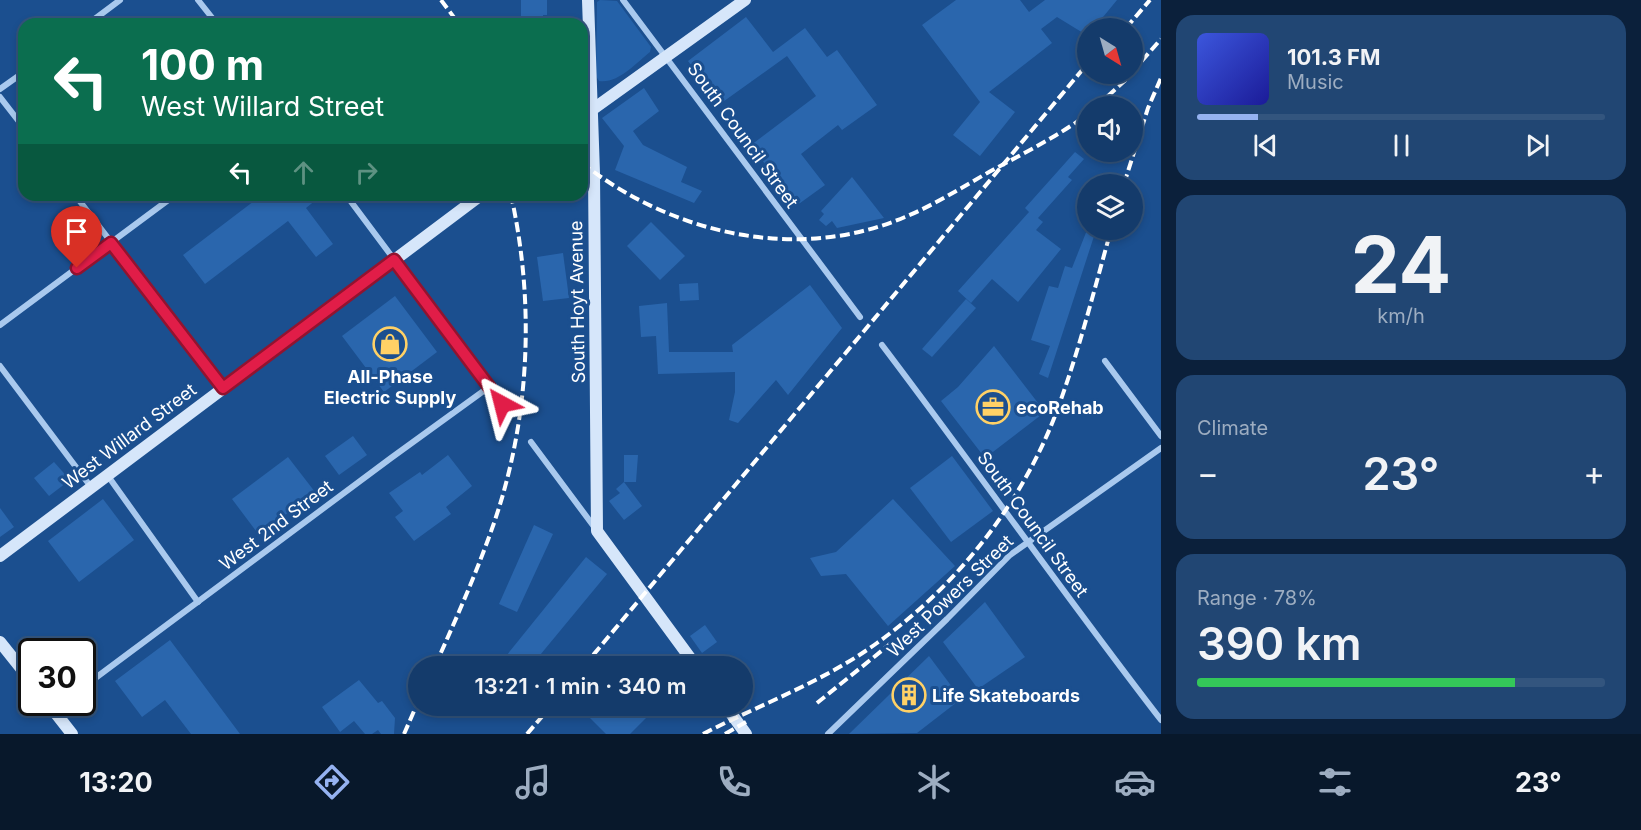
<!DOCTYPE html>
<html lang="en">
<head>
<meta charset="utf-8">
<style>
  body { margin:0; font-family:Inter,sans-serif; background:#214673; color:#f1f3f6; height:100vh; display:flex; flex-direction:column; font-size:22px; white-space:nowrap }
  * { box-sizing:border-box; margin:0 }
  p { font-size:20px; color:#9dadc1 }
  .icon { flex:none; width:33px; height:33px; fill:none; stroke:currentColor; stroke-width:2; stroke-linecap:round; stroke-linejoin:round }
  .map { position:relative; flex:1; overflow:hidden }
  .details { display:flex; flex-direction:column; gap:15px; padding:15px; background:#0b203b; width:480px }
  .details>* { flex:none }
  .hud { position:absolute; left:18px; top:18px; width:570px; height:183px; border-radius:18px; box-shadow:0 3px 9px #0003,0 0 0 2px #33557e; background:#0b6e4f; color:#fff; overflow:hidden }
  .needle { width:39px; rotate:143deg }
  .fabs { position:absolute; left:1077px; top:18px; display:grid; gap:12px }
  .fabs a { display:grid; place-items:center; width:66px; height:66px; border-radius:50%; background:#143b6b; box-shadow:0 3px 9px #0003,0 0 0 2px #33557e; font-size:30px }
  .speed { position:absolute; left:18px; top:638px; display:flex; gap:12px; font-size:30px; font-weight:700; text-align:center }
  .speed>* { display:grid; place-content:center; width:78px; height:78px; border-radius:50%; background:#143b6b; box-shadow:0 3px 9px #0003,0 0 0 2px #33557e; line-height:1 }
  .speed .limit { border:3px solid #111; border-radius:9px; background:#fff; color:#111 }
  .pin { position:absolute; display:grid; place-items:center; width:51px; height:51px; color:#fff; margin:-62px -26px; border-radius:50% 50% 50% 0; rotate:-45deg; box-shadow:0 0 6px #0007 }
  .pin .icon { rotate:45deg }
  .me { position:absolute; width:66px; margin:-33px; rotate:322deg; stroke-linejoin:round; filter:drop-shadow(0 0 4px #0008) }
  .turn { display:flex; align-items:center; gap:21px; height:126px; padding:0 24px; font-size:27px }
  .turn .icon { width:78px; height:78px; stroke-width:2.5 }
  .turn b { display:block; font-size:42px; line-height:51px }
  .lanes { display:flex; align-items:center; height:57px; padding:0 24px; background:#0003; justify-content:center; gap:30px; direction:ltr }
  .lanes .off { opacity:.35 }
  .big { font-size:45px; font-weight:600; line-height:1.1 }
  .details .widget { flex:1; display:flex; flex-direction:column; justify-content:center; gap:9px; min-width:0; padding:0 21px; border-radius:18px; background:#214673 }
  .details .dial { align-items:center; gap:0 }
  .dial b { font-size:78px; line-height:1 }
  .song { display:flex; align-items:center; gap:18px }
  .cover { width:72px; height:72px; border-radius:9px; background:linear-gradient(135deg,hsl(230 70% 55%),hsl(240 70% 35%)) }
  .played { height:6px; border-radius:3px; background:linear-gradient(90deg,#95b2f1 15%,#33557e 15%) }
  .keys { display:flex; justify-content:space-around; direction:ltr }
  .heat { display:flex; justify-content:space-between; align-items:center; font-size:33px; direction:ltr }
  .charge { height:9px; border-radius:4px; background:linear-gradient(90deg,#34c759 78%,#33557e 0) }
  .trip { position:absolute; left:408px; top:656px; width:345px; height:60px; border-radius:30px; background:#143b6b; box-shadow:0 3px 9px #0003,0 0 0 2px #33557e; font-weight:600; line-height:60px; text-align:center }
  .dock { display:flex; height:96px; justify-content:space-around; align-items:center; background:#08182b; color:#9dadc1 }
  .dock .icon { width:42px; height:42px }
  .dock .current { color:#95b2f1 }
  .dock b { font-size:27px; color:#f1f3f6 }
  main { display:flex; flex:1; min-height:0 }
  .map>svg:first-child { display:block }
  .green { fill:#2461a8 }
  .building { fill:#2a66ad }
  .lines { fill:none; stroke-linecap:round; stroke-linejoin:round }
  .street { stroke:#a9c9ee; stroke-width:6 }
  .secondary { stroke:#d6e6fa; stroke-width:12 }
  .rail { stroke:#fff; stroke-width:4; stroke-dasharray:10 4.5; stroke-linecap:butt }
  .route-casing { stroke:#92132f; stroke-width:15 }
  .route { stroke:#e11d48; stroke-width:10 }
  .labels { text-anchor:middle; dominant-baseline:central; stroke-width:6; stroke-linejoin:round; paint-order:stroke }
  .street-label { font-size:18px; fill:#fff; stroke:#1b4f8f }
  .poi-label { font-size:18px; font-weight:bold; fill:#fff; stroke:#1b4f8f; text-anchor:start }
</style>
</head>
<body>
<main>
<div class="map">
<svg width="1161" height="734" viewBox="0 0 1161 734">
  <rect width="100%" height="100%" fill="#1b4f8f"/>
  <path class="green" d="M600,0L617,1L651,47L650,52C636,63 618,84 599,81L596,76L597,2Z"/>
  <g class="building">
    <path d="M521,0H547V15H543V24H521Z"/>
    <path d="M956,0H1020L1029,12L1045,0H1117L1094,28H1088V36L1057,17L1041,29L1052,43L989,92L1015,112L980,156L953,135L980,102L922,25Z"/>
    <path d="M746,17L773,52L805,28L827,57L837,50L877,105L842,130L838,125L801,154L825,185L796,206L751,145L816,96L787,56L720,104L688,61Z"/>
    <path d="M644,88L659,111L633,131L643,145L687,167L681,182L702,191L694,203L615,170L624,146L602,118Z"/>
    <path d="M1075,152L1084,159L1068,177L1072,180L1038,218L1043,222L1036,230L1061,249L1018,302L992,279L971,303L958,291L1029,212L1025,208Z"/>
    <path d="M852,177L884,218L837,228L832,221L826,226L819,220L824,214L821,211Z"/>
    <path d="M262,195H322L306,208L333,244L316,257L288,221L205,284L183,255Z"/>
    <path d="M651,222L685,256L660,280L627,246Z"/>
    <path d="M1087,230H1096L1048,378L1039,374L1050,346L1031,340L1049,286L1058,288L1065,266L1072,268Z"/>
    <path d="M563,253L569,298L543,301L537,257Z"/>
    <path d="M698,283L699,300L680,301L679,284Z"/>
    <path d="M810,285L842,328L788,395L776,380L738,423L729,420L735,392V372L658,374L656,336L641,337L639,306L667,303L669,352H733L732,345Z"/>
    <path d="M395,296L437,352L384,392L342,336Z"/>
    <path d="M966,299L976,308L932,357L922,349Z"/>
    <path d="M994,346L1045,412L985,458L941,401L958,387Z"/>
    <path d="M353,436L367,455L339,475L325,456Z"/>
    <path d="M448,455L472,486L446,507L451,514L414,541L395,517L403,511L389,493L420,472L422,475Z"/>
    <path d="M624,455H638L636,482H624Z"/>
    <path d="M952,456L993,511L951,542L910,488Z"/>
    <path d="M288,457L315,492L259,535L232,499Z"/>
    <path d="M54,462L70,480L49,496L34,478Z"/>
    <path d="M624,482L642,506L624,520L609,501L620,493L616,489Z"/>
    <path d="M103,499L134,540L79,582L48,541Z"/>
    <path d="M893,499L955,566L888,626L846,574L821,576L810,558L836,552Z"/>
    <path d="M0,508L14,527L0,537Z"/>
    <path d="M534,525L553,534L517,612L499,604Z"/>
    <path d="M586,557L607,574L531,666H498Z"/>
    <path d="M985,602L1025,657L978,689L943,642Z"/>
    <path d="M705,625L717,642L702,653L690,636Z"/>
    <path d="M170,640L240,734H191L165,700L142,717L115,681Z"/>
    <path d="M929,656L961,699L917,733L849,734Z"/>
    <path d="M359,680L378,703L382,701L395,718L394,734H381L378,730L372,734H365L354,721L340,732L322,707Z"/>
    <path d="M598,705H659L630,734H606L588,716Z"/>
  </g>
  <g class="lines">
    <g class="street">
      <path d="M198,0L217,24"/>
      <path d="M623,0L860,317"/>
      <path d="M88,24L120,0"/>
      <path d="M0,89L24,72"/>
      <path d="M0,97L24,128"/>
      <path d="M75,195L223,388"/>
      <path d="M346,195L502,404"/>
      <path d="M0,325L175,195"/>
      <path d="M882,345C976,469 1066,597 1161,720"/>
      <path d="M1105,361L1161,436"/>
      <path d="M0,366L91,487"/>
      <path d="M531,442L595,528"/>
      <path d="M108,476L198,602"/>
      <path d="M82,688L391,458L489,387"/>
      <path d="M54,710L64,702"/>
      <path d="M828,734L947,619L1010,555L1161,448"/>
    </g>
    <g class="secondary">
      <path d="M588,0L594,173L597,531L696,666"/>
      <path d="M582,117L745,0"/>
      <path d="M0,556L481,195"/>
      <path d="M0,642L32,682"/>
      <path d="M47,702L72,734"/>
      <path d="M725,705L746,734"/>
    </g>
    <g class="rail">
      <path d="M441,0L459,24"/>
      <path d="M1126,28L1150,0"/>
      <path d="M1132,72L1161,39"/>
      <path d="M1097,106L1132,74"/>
      <path d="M582,163C672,234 797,263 905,217C934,205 961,188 989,172C1022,154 1057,137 1088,114"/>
      <path d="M1124,184L1148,108L1161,78"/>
      <path d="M435,666C456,619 477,572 494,523C530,418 535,303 511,195"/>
      <path d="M584,666L1088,63"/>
      <path d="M817,703L900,636"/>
      <path d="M404,734L418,702"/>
      <path d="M527,734L552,705"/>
      <path d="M703,734C761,704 823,682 877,643C954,588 1017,510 1053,421C1077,359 1093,294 1111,230"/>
      <path d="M725,734L746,722"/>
    </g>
  </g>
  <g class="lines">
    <g class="route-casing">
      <path id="route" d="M77,268L111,243L223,388L394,260L502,404"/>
    </g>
    <use href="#route" class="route"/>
  </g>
  <defs>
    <g id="shop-ring" transform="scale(1.725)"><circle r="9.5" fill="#1b4f8f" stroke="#ffd166" stroke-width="1.5"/><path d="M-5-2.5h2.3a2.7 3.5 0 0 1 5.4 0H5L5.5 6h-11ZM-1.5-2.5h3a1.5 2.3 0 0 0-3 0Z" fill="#ffd166"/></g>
    <g id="office-ring" transform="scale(1.725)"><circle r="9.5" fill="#1b4f8f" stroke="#ffd166" stroke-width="1.5"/><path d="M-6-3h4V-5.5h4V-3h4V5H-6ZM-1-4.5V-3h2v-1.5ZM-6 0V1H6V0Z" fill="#ffd166"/></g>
    <g id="building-ring" transform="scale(1.725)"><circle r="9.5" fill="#1b4f8f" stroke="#ffd166" stroke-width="1.5"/><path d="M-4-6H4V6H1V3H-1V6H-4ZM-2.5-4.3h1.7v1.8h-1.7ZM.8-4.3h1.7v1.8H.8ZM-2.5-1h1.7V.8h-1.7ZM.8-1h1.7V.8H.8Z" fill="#ffd166"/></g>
  </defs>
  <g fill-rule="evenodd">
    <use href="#shop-ring" x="390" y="344"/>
    <use href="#office-ring" x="993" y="407"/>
    <use href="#building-ring" x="909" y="695"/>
  </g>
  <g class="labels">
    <g class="street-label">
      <text transform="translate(743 135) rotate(54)">South Council Street</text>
      <text transform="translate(577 302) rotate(-91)">South Hoyt Avenue</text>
      <text transform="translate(129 436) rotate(-37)">West Willard Street</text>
      <text transform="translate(1033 524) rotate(54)">South Council Street</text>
      <text transform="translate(276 525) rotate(-37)">West 2nd Street</text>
      <text transform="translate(950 596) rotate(-44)">West Powers Street</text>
    </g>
    <g class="poi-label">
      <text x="390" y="376" text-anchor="middle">All-Phase<tspan x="390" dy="21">Electric Supply</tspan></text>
      <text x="1016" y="407">ecoRehab</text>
      <text x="932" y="695">Life Skateboards</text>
    </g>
  </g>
</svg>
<div class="fabs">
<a><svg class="needle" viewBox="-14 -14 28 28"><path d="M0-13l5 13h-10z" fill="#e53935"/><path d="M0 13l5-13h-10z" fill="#9dadc1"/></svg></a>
<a><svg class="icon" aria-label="sound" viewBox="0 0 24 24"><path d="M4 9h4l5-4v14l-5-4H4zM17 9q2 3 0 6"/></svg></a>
<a><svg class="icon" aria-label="layers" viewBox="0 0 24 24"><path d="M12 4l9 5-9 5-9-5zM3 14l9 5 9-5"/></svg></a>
</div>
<div class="speed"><div class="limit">30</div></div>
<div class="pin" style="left:77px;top:268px;background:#d93025"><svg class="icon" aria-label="arrive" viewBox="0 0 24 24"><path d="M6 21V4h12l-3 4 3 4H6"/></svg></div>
<svg class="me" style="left:502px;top:404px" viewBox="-20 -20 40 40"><path d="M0-17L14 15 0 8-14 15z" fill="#e11d48" stroke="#fff" stroke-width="4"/></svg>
<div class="trip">13:21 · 1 min · 340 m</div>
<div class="hud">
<div class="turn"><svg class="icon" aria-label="left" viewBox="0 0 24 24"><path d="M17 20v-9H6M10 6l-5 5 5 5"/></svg><div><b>100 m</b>West Willard Street</div></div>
<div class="lanes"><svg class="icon" aria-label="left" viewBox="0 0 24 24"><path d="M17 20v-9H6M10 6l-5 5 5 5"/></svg><svg class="icon off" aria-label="ahead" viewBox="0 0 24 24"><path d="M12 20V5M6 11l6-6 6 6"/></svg><svg class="icon off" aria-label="right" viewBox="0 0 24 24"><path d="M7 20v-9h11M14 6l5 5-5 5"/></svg></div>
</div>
</div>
<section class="details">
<div class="widget">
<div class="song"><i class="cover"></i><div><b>101.3 FM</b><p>Music</p></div></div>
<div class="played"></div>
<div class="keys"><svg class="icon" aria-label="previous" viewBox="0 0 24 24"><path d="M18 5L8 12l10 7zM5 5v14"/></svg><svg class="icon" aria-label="pause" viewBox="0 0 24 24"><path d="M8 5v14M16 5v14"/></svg><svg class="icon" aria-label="next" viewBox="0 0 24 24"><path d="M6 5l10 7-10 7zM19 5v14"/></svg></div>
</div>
<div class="widget dial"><b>24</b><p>km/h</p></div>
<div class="widget"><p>Climate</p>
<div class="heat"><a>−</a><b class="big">23°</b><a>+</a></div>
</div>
<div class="widget"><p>Range · 78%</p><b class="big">390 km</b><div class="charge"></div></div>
</section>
</main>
<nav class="dock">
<b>13:20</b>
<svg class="icon current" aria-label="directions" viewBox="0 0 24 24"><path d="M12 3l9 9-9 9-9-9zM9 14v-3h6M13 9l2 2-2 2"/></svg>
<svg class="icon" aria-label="music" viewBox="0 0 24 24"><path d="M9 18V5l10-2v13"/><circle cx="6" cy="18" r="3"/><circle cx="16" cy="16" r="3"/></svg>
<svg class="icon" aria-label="phone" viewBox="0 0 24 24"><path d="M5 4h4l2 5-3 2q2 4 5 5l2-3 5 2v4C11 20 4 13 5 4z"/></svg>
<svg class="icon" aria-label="climate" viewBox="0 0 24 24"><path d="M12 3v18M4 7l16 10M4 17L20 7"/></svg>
<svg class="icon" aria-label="car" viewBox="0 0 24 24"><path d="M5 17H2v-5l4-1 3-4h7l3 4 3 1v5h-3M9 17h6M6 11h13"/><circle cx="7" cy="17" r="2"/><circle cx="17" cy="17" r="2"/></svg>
<svg class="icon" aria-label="filters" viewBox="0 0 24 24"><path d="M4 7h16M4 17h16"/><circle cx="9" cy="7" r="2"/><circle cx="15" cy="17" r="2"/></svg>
<b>23°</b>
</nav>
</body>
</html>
